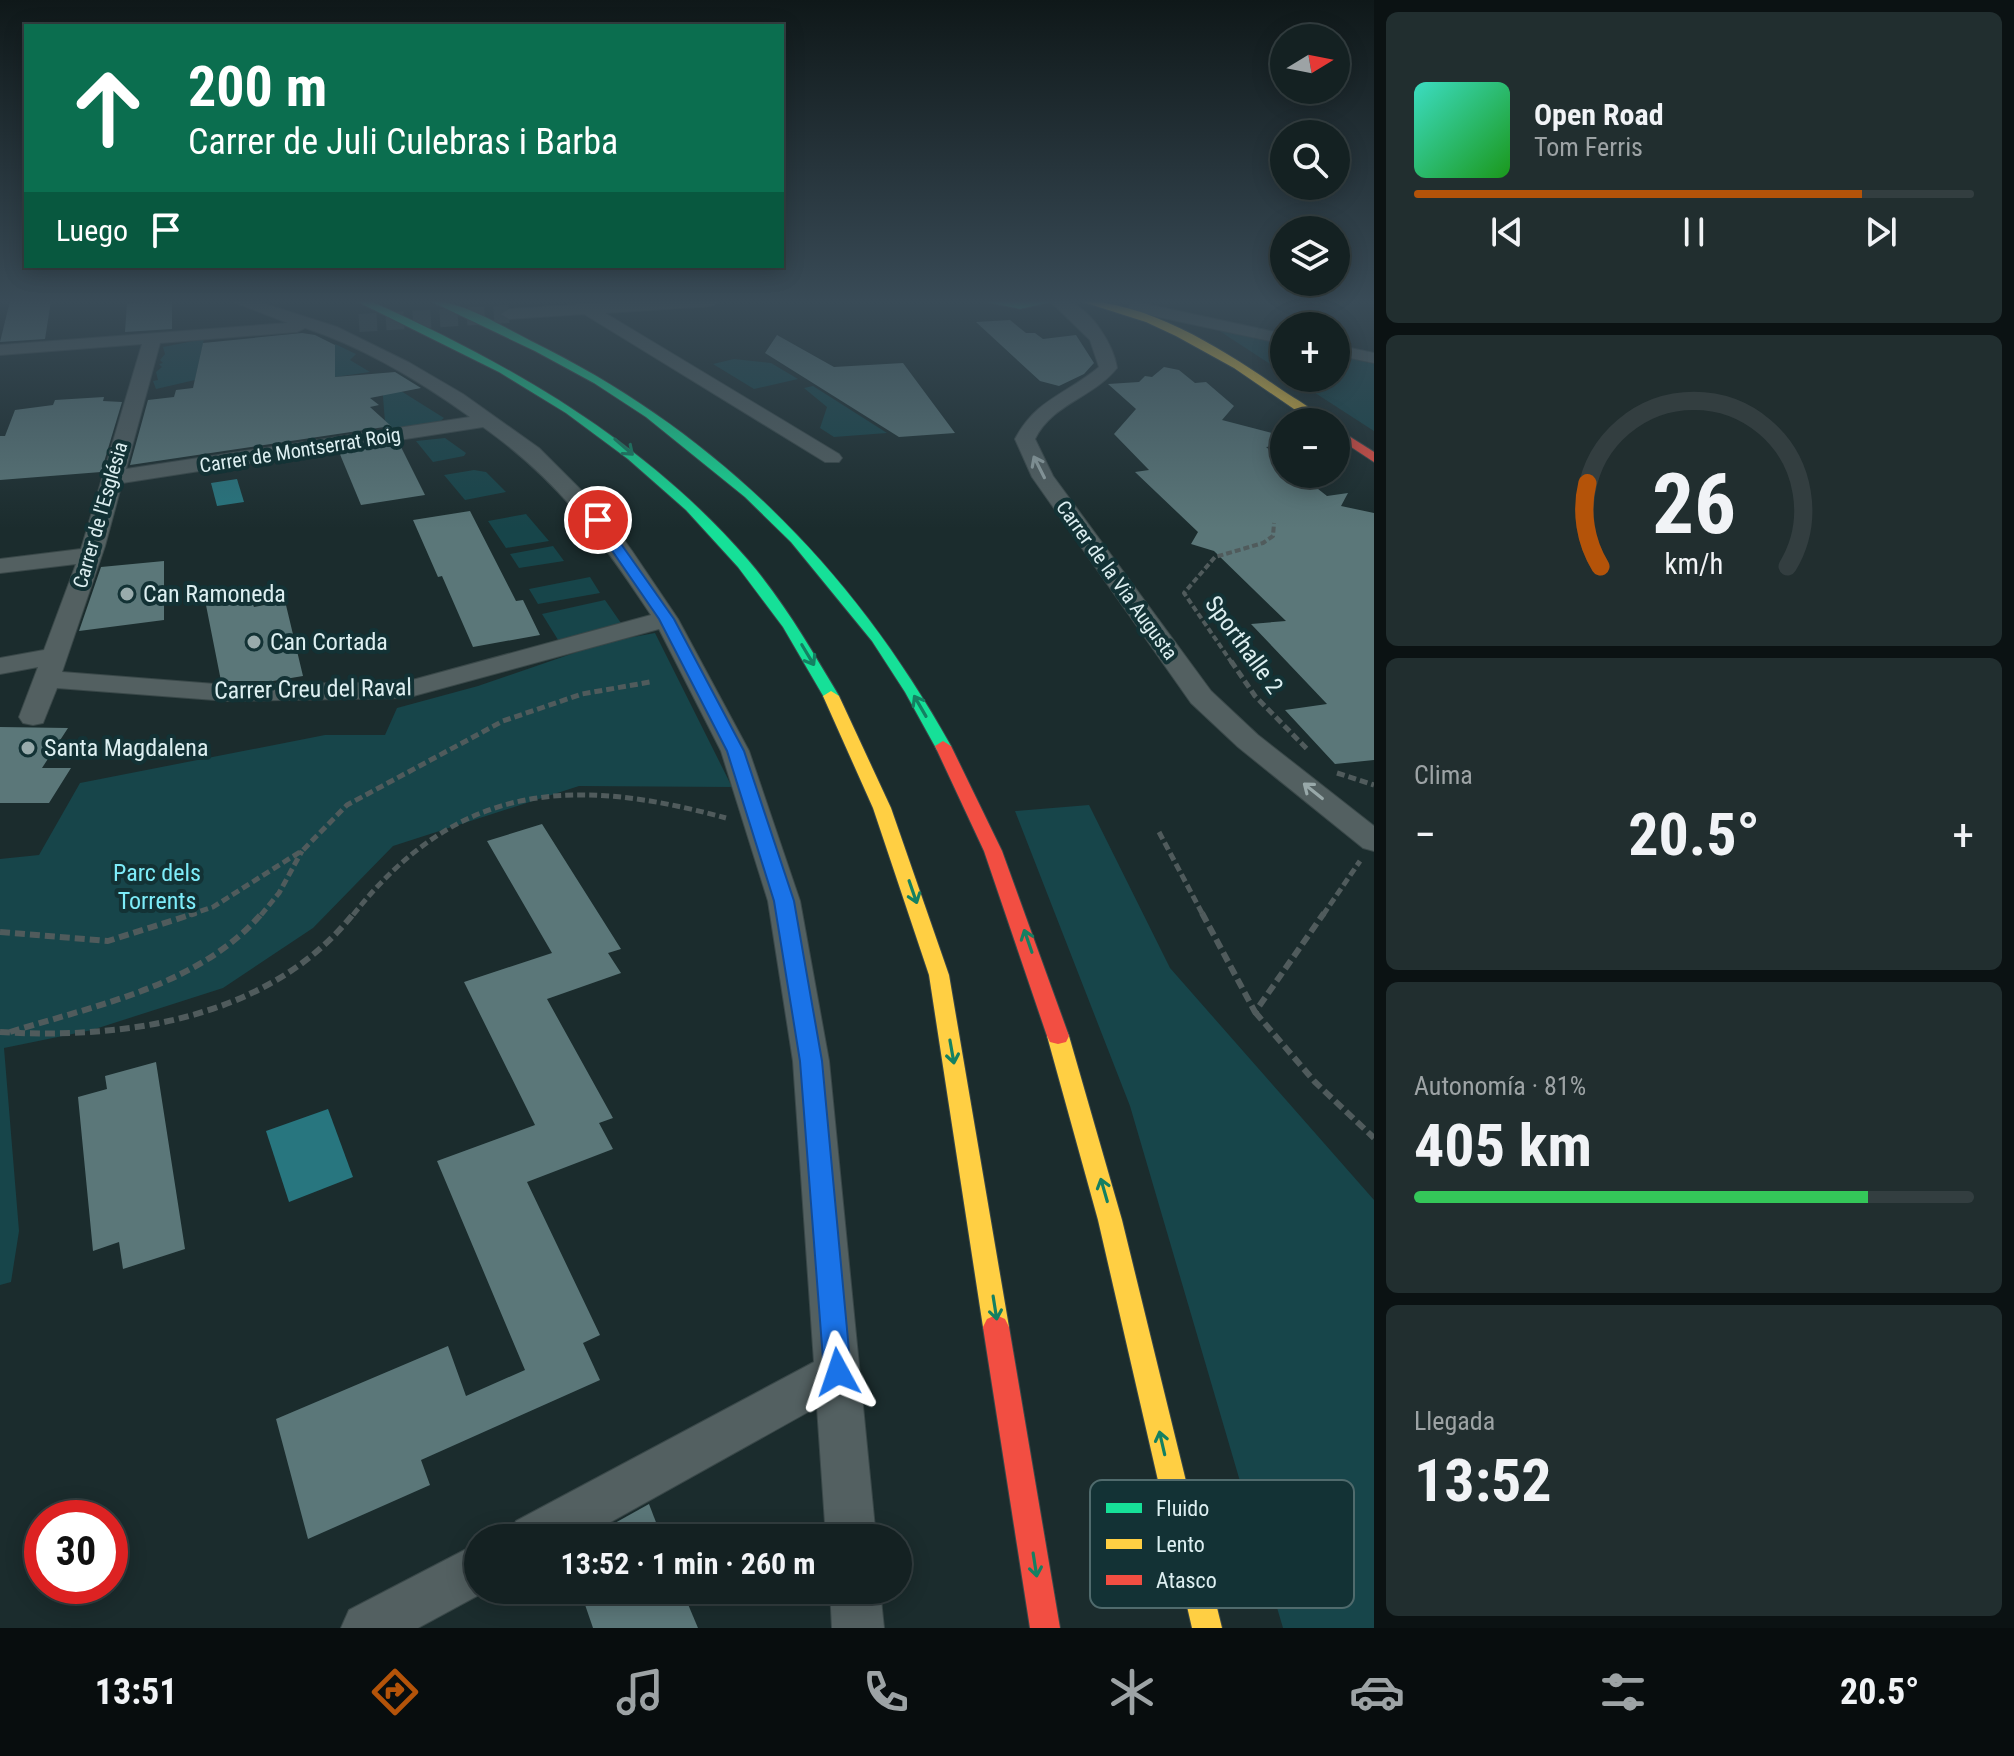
<!DOCTYPE html>
<html lang="es">
<head>
<meta charset="utf-8">
<style>
  body { margin:0; font-family:"Roboto Condensed",sans-serif; background:#212e2f; color:#f1f3f6; height:100vh; display:flex; flex-direction:column; font-size:30px; white-space:nowrap }
  * { box-sizing:border-box; margin:0 }
  p { font-size:26px; color:#9da3a5 }
  .icon { flex:none; width:44px; height:44px; fill:none; stroke:currentColor; stroke-width:2; stroke-linecap:round; stroke-linejoin:round }
  .map { position:relative; flex:1; overflow:hidden }
  .side { display:flex; flex-direction:column; gap:12px; padding:12px; background:#0b1213; width:640px }
  .side>* { flex:none }
  .top-card { position:absolute; left:24px; top:24px; width:760px; height:244px; border-radius:0px; box-shadow:0 4px 20px #0003,0 0 0 2px #333e40; background:#0b6e4f; color:#fff; overflow:hidden }
  .needle { width:52px; rotate:80deg }
  .controls { position:absolute; left:1270px; top:24px; display:grid; gap:16px }
  .controls a { display:grid; place-items:center; width:80px; height:80px; border-radius:50%; background:#142122; box-shadow:0 4px 20px #0003,0 0 0 2px #333e40; font-size:40px }
  .speed { position:absolute; left:24px; top:1500px; display:flex; gap:16px; font-size:40px; font-weight:700; text-align:center }
  .speed>* { display:grid; place-content:center; width:104px; height:104px; border-radius:50%; background:#142122; box-shadow:0 4px 20px #0003,0 0 0 2px #333e40; line-height:1 }
  .speed .limit { border:12px solid #d22; background:#fff; color:#111 }
  .pin { position:absolute; display:grid; place-items:center; width:68px; height:68px; color:#fff; margin:-34px; border:4px solid #fff; border-radius:50%; box-shadow:0 2px 8px #0007 }
  .me { position:absolute; width:88px; margin:-44px; rotate:355deg; stroke-linejoin:round; filter:drop-shadow(0 0 6px #0008) }
  .turn { display:flex; align-items:center; gap:28px; height:168px; padding:0 32px; font-size:36px }
  .turn .icon { width:104px; height:104px; stroke-width:2.5 }
  .turn b { display:block; font-size:56px; line-height:68px }
  .then { display:flex; align-items:center; height:76px; padding:0 32px; background:#0003; gap:16px; font-size:30px }
  .big { font-size:60px; font-weight:700; line-height:1.1 }
  .side .tile { flex:1; display:flex; flex-direction:column; justify-content:center; gap:12px; min-width:0; padding:0 28px; border-radius:12px; background:#212e2f }
  .side .dial { align-items:center; gap:0 }
  .dial svg { height:208px; overflow:visible; fill:none; stroke:#333e40; stroke-width:7; stroke-linecap:round; text-anchor:middle }
  .dial text { fill:#f1f3f6; stroke:none }
  .song { display:flex; align-items:center; gap:24px }
  .cover { width:96px; height:96px; border-radius:12px; background:linear-gradient(135deg,hsl(170 70% 55%),hsl(120 70% 35%)) }
  .played { height:8px; border-radius:4px; background:linear-gradient(90deg,#b45309 80%,#333e40 80%) }
  .keys { display:flex; justify-content:space-around; direction:ltr }
  .heat { display:flex; justify-content:space-between; align-items:center; font-size:44px; direction:ltr }
  .charge { height:12px; border-radius:6px; background:linear-gradient(90deg,#34c759 81%,#333e40 0) }
  .trip { position:absolute; left:464px; top:1524px; width:448px; height:80px; border-radius:40px; background:#142122; box-shadow:0 4px 20px #0003,0 0 0 2px #333e40; font-weight:700; line-height:80px; text-align:center }
  .tab-bar { display:flex; height:128px; justify-content:space-around; align-items:center; background:#080d0e; color:#9da3a5 }
  .tab-bar .icon { width:56px; height:56px }
  .tab-bar .on { color:#b45309 }
  .tab-bar b { font-size:36px; color:#f1f3f6 }
  main { display:flex; flex:1; min-height:0 }
  .map>svg:first-child { display:block }
  .green { fill:#17454a }
  .water { fill:#28767f }
  .building { fill:#5b7779 }
  .lines { fill:none; stroke-linecap:round; stroke-linejoin:round }
  .street-tunnel { stroke:#38494a; stroke-width:18; stroke-dasharray:18 9; stroke-linecap:butt }
  .street-casing { stroke:#3a4849; stroke-width:2 }
  .fast-casing { stroke:#3a4849; stroke-width:2 }
  .slow-casing { stroke:#3a4849; stroke-width:2 }
  .jam-casing { stroke:#3a4849; stroke-width:2 }
  .path-far2 { stroke:#505b5c; stroke-width:4; stroke-dasharray:6 3; stroke-linecap:butt }
  .path-far1 { stroke:#505b5c; stroke-width:5; stroke-dasharray:8 4; stroke-linecap:butt }
  .path { stroke:#505b5c; stroke-width:6; stroke-dasharray:10 5; stroke-linecap:butt }
  .street { fill:#536061; fill-rule:evenodd }
  .fast { fill:#16e098; fill-rule:evenodd }
  .slow { fill:#ffcf43; fill-rule:evenodd }
  .jam { fill:#f24e42; fill-rule:evenodd }
  .oneway { stroke:#148062 }
  .oneway2 { stroke:#98a8a9 }
  .route { fill:#1a73e8; stroke:#114b97; stroke-width:2 }
  .poi-dot { fill:#99abac; stroke:#133235; stroke-width:3 }
  .labels { text-anchor:middle; dominant-baseline:central; stroke-width:8; stroke-linejoin:round; paint-order:stroke }
  .far-street-label { font-size:20px; fill:#ddeff1; stroke:#133235 }
  .poi-label { font-size:24px; fill:#ddeff1; stroke:#133235; text-anchor:start }
  .street-label { font-size:24px; fill:#ddeff1; stroke:#133235 }
  .park-label { font-size:24px; fill:#7decf9; stroke:#133235 }
  .key { fill:#133235; stroke:#506b6d; stroke-width:2 }
  .key-label { font-size:22px; fill:#ddeff1 }
</style>
</head>
<body>
<main>
<div class="map">
<svg width="1374" height="1628" viewBox="0 0 1374 1628">
  <rect width="100%" height="100%" fill="#1b2c2d"/>
  <g class="green">
    <path d="M1218,330L1284,344V373Z"/>
    <path d="M204,339L195,380L156,389L153,381L158,380L156,372L162,367L159,364L163,363L160,360L165,354L163,347Z"/>
    <path d="M335,344L356,354L350,360L370,372L335,377Z"/>
    <path d="M1336,355L1374,364V431L1292,378H1336Z"/>
    <path d="M734,359L771,363L798,379L754,389L713,364Z"/>
    <path d="M385,381L444,418L432,428L386,435L382,384Z"/>
    <path d="M813,386L887,433L834,437L820,428L827,407L804,388Z"/>
    <path d="M445,438L466,453L464,456L433,462L416,441Z"/>
    <path d="M474,470L486,472L506,492L465,500L444,475Z"/>
    <path d="M526,514L549,541L506,548L488,521Z"/>
    <path d="M553,546L564,561L519,568L510,554Z"/>
    <path d="M590,577L600,593L538,604L529,589Z"/>
    <path d="M605,600L623,626L560,643L542,614Z"/>
    <path d="M655,633L732,787L579,786L393,846L313,928L223,988L92,1030L4,1048L19,1231L11,1282L0,1285V859L39,855L80,783L325,735H385L397,708L478,686L606,642Z"/>
    <path d="M1089,805L1170,968L1374,1200V1628H1283L1130,1106L1015,811Z"/>
  </g>
  <g class="water">
    <path d="M237,479L244,502L217,506L211,483Z"/>
    <path d="M328,1109L353,1177L289,1202L266,1131Z"/>
  </g>
  <g class="building">
    <path d="M10,301H51L45,339L0,342Z"/>
    <path d="M172,301V329L125,332L127,303Z"/>
    <path d="M1010,320L1026,333H1035L1043,339L1076,335L1094,363L1084,374L1059,386L1040,381L976,322Z"/>
    <path d="M302,333L315,335L335,345V377L395,372L421,388L370,398L379,405L370,407L391,426L130,465L148,400L174,397L176,390L193,388L203,343Z"/>
    <path d="M777,335L834,367L903,363L955,433L899,437L765,353Z"/>
    <path d="M1164,367L1179,370L1195,383L1206,382L1234,406L1222,420L1284,436V445L1266,447L1284,462V474H1299L1327,496L1348,493L1341,506L1374,513V760L1335,764L1285,710L1327,704L1251,624L1286,621L1214,551L1191,544L1198,532L1135,472L1149,470L1114,434L1136,409L1108,384L1139,382L1145,376L1152,377Z"/>
    <path d="M104,397L103,401L122,402L101,472L0,480V436H5L15,410L53,405L55,400Z"/>
    <path d="M399,443L425,495L361,505L339,452Z"/>
    <path d="M470,511L516,601L523,600L540,635L473,647L442,576L438,577L413,520Z"/>
    <path d="M164,561V620L79,631L101,567Z"/>
    <path d="M248,589L254,607L285,601L303,676L273,681H221L204,595Z"/>
    <path d="M0,727L68,728L42,768H71L49,803H0Z"/>
    <path d="M542,824L621,949L608,953L621,973L547,999L613,1118L599,1123L613,1149L527,1182L600,1335L583,1343L600,1380L421,1460L430,1485L308,1539L276,1419L448,1346L466,1396L525,1370L437,1161L535,1125L464,982L552,953L487,841Z"/>
    <path d="M156,1062L185,1249L123,1269L119,1242L93,1251L78,1097L107,1089L105,1076Z"/>
    <path d="M649,1504L662,1538H588Z"/>
    <path d="M580,1590H682L698,1628H593Z"/>
  </g>
  <g class="lines">
    <path class="street-tunnel" d="M359,323L509,314"/>
    <g class="street-casing">
      <g id="street">
        <path d="M231,301H256L337,327L410,363L463,394L539,448L606,515L632,551L678,619L749,751L800,901L829,1061L876,1538H826L817,1407L582,1538H508L516,1521L814,1362L793,1061L768,901L721,751L659,629L406,698L228,701L57,688L43,723L33,725L23,723L19,717L38,667L0,674V658L44,650L76,564L0,573V559L81,549L142,344L0,355V345L288,323ZM305,328C363,347 420,381 470,417L126,469L160,343L297,332ZM483,427C559,481 601,539 651,615L405,682L228,685L62,672L105,546L122,483Z"/>
        <path d="M631,301H720L712,306L605,313L839,454L842,458L839,462H825L584,314L509,319L501,314L509,309Z"/>
        <path d="M1050,301C1055,301 1064,300 1069,302C1092,310 1114,346 1117,368C1093,398 1053,403 1035,439L1053,476L1211,691L1258,735L1374,826V851L1363,848L1238,747L1191,703L1032,477L1015,439C1036,399 1067,394 1099,367L1090,340Z"/>
        <path d="M1137,302L1284,334V344L1131,311L1129,307L1131,303Z"/>
        <path d="M1336,345L1374,353V363L1336,355Z"/>
        <path d="M478,1543V1590H488L418,1628H341L349,1610Z"/>
        <path d="M830,1590H880L884,1628H832Z"/>
      </g>
    </g>
    <g class="fast-casing">
      <g id="fast">
        <path d="M356,301H370C511,364 645,441 748,560C784,602 811,649 839,696L837,699H825L783,627L738,567L686,510L628,459L566,413L499,372Z"/>
        <path d="M430,301C463,301 501,326 531,341C715,431 852,568 951,746L949,750H937L905,692L872,641L791,542L745,497L646,417L594,383L535,351Z"/>
        <path d="M981,301H1055L1020,309Z"/>
      </g>
    </g>
    <g class="slow-casing">
      <g id="slow">
        <path d="M1080,301C1149,301 1227,352 1282,390C1297,400 1314,409 1327,422H1313L1234,368L1176,336L1146,322Z"/>
        <path d="M831,691L839,696L891,808L949,975L1009,1327L1005,1335L996,1339L987,1335L983,1327L929,975L873,808L823,696Z"/>
        <path d="M1058,1028L1066,1030L1069,1036L1122,1220L1222,1628H1192L1098,1220L1047,1036L1050,1030Z"/>
      </g>
    </g>
    <g class="jam-casing">
      <g id="jam">
        <path d="M1336,428L1374,452V462L1336,437Z"/>
        <path d="M943,741L951,746L1002,851L1069,1036L1066,1042L1058,1044L1050,1042L1047,1036L984,851L935,746Z"/>
        <path d="M996,1315L1005,1319L1009,1327L1060,1628H1030L983,1327L987,1319Z"/>
      </g>
    </g>
    <path class="path-far2" d="M1232,663L1184,593L1215,557L1263,543L1273,536L1274,523"/>
    <g class="path-far1">
      <path d="M1231,661L1255,696L1308,750"/>
      <path d="M1337,773L1374,785"/>
      <path d="M1159,832L1203,915"/>
      <path d="M189,915L213,907L303,850L347,805L503,721L582,694L650,682"/>
      <path d="M261,915L279,893L302,851"/>
      <path d="M353,915C458,782 572,776 726,818"/>
      <path d="M1323,915L1360,861"/>
    </g>
    <g class="path">
      <path d="M1202,913L1255,1012L1324,913"/>
      <path d="M0,932L108,941L196,913"/>
      <path d="M1255,1012L1315,1082L1374,1138"/>
      <path d="M0,1032C126,1040 271,1018 354,913"/>
      <path d="M10,1032C97,1005 201,985 262,913"/>
    </g>
    <use href="#street" class="street"/>
    <use href="#fast" class="fast"/>
    <use href="#slow" class="slow"/>
    <use href="#jam" class="jam"/>
  </g>
  <defs><path id="oneway-shaft" d="M-6 0H5M1.5-3L5.5 0L1.5 3" fill="none" stroke-width="1.6" stroke-linecap="round" stroke-linejoin="round" transform="scale(2)"/></defs>
  <g class="oneway">
    <use href="#oneway-shaft" transform="translate(624 447) rotate(41)"/>
    <use href="#oneway-shaft" transform="translate(808 655) rotate(59)"/>
    <use href="#oneway-shaft" transform="translate(920 706) rotate(-120)"/>
    <use href="#oneway-shaft" transform="translate(913 892) rotate(71)"/>
    <use href="#oneway-shaft" transform="translate(1028 941) rotate(-109)"/>
    <use href="#oneway-shaft" transform="translate(952 1052) rotate(80)"/>
    <use href="#oneway-shaft" transform="translate(1104 1190) rotate(-106)"/>
    <use href="#oneway-shaft" transform="translate(995 1308) rotate(81)"/>
    <use href="#oneway-shaft" transform="translate(1162 1443) rotate(-103)"/>
    <use href="#oneway-shaft" transform="translate(1035 1565) rotate(81)"/>
  </g>
  <g class="oneway2">
    <use href="#oneway-shaft" transform="translate(1039 467) rotate(-117)"/>
    <use href="#oneway-shaft" transform="translate(1313 791) rotate(-141)"/>
  </g>
  <linearGradient id="sky" x2="0" y2="1"><stop stop-color="#0f1819"/><stop offset="0.57" stop-color="#394b57"/><stop offset="1" stop-color="#394b57" stop-opacity="0"/></linearGradient>
  <rect width="1374" height="529" fill="url(#sky)"/>
  <path class="route" d="M593,517H602L674,619L744,751L794,901L822,1061L851,1372L847,1381L838,1385L828,1381L824,1372L800,1061L774,901L727,751L659,619L591,520Z"/>
  <g class="poi-dot">
    <circle cx="127" cy="594" r="8"/>
    <circle cx="254" cy="642" r="8"/>
    <circle cx="28" cy="748" r="8"/>
  </g>
  <g class="labels">
    <g class="far-street-label">
      <text transform="translate(300 450) rotate(-9)">Carrer de Montserrat Roig</text>
      <text transform="translate(100 515) rotate(-74)">Carrer de l'Església</text>
      <text transform="translate(1117 580) rotate(54)">Carrer de la Via Augusta</text>
    </g>
    <g class="poi-label">
      <text x="143" y="594">Can Ramoneda</text>
      <text x="270" y="642">Can Cortada</text>
      <text x="44" y="748">Santa Magdalena</text>
    </g>
    <g class="street-label">
      <text transform="translate(1244 645) rotate(54)">Sporthalle 2</text>
      <text transform="translate(313 689) rotate(-1)">Carrer Creu del Raval</text>
    </g>
    <g class="park-label">
      <text x="157" y="873">Parc dels<tspan x="157" dy="28">Torrents</tspan></text>
    </g>
  </g>
  <rect x="1090" y="1480" width="264" height="128" rx="12" class="key"/>
  <rect x="1106" y="1503" width="36" height="10" fill="#16e098"/>
  <rect x="1106" y="1539" width="36" height="10" fill="#ffcf43"/>
  <rect x="1106" y="1575" width="36" height="10" fill="#f24e42"/>
  <g class="key-label">
    <text x="1156" y="1516">Fluido</text>
    <text x="1156" y="1552">Lento</text>
    <text x="1156" y="1588">Atasco</text>
  </g>
</svg>
<div class="controls">
<a><svg class="needle" viewBox="-14 -14 28 28"><path d="M0-13l5 13h-10z" fill="#e53935"/><path d="M0 13l5-13h-10z" fill="#9da3a5"/></svg></a>
<a><svg class="icon" aria-label="search" viewBox="0 0 24 24"><circle cx="10" cy="10" r="6"/><path d="M15 15l6 6"/></svg></a>
<a><svg class="icon" aria-label="layers" viewBox="0 0 24 24"><path d="M12 4l9 5-9 5-9-5zM3 14l9 5 9-5"/></svg></a>
<a>+</a>
<a>−</a>
</div>
<div class="speed"><div class="limit">30</div></div>
<div class="pin" style="left:598px;top:520px;background:#d93025"><svg class="icon" aria-label="arrive" viewBox="0 0 24 24"><path d="M6 21V4h12l-3 4 3 4H6"/></svg></div>
<svg class="me" style="left:838px;top:1372px" viewBox="-20 -20 40 40"><path d="M0-17L14 15 0 8-14 15z" fill="#1a73e8" stroke="#fff" stroke-width="4"/></svg>
<div class="trip">13:52 · 1 min · 260 m</div>
<div class="top-card">
<div class="turn"><svg class="icon" aria-label="ahead" viewBox="0 0 24 24"><path d="M12 20V5M6 11l6-6 6 6"/></svg><div><b>200 m</b>Carrer de Juli Culebras i Barba</div></div>
<div class="then">Luego<svg class="icon" aria-label="arrive" viewBox="0 0 24 24"><path d="M6 21V4h12l-3 4 3 4H6"/></svg></div>
</div>
</div>
<section class="side">
<div class="tile">
<div class="song"><i class="cover"></i><div><b>Open Road</b><p>Tom Ferris</p></div></div>
<div class="played"></div>
<div class="keys"><svg class="icon" aria-label="previous" viewBox="0 0 24 24"><path d="M18 5L8 12l10 7zM5 5v14"/></svg><svg class="icon" aria-label="pause" viewBox="0 0 24 24"><path d="M8 5v14M16 5v14"/></svg><svg class="icon" aria-label="next" viewBox="0 0 24 24"><path d="M6 5l10 7-10 7zM19 5v14"/></svg></div>
</div>
<div class="tile dial"><svg viewBox="0 0 100 80">
<path d="M14 69A42 42 0 1 1 86 69"/>
<path d="M14 69A42 42 0 0 1 9 37" stroke="#b45309"/>
<text x="50" y="56" font-size="32" font-weight="700">26</text>
<text x="50" y="72" font-size="11">km/h</text>
</svg></div>
<div class="tile"><p>Clima</p>
<div class="heat"><a>−</a><b class="big">20.5°</b><a>+</a></div>
</div>
<div class="tile"><p>Autonomía · 81%</p><b class="big">405 km</b><div class="charge"></div></div>
<div class="tile"><p>Llegada</p><b class="big">13:52</b></div>
</section>
</main>
<nav class="tab-bar">
<b>13:51</b>
<svg class="icon on" aria-label="directions" viewBox="0 0 24 24"><path d="M12 3l9 9-9 9-9-9zM9 14v-3h6M13 9l2 2-2 2"/></svg>
<svg class="icon" aria-label="music" viewBox="0 0 24 24"><path d="M9 18V5l10-2v13"/><circle cx="6" cy="18" r="3"/><circle cx="16" cy="16" r="3"/></svg>
<svg class="icon" aria-label="phone" viewBox="0 0 24 24"><path d="M5 4h4l2 5-3 2q2 4 5 5l2-3 5 2v4C11 20 4 13 5 4z"/></svg>
<svg class="icon" aria-label="climate" viewBox="0 0 24 24"><path d="M12 3v18M4 7l16 10M4 17L20 7"/></svg>
<svg class="icon" aria-label="car" viewBox="0 0 24 24"><path d="M5 17H2v-5l4-1 3-4h7l3 4 3 1v5h-3M9 17h6M6 11h13"/><circle cx="7" cy="17" r="2"/><circle cx="17" cy="17" r="2"/></svg>
<svg class="icon" aria-label="filters" viewBox="0 0 24 24"><path d="M4 7h16M4 17h16"/><circle cx="9" cy="7" r="2"/><circle cx="15" cy="17" r="2"/></svg>
<b>20.5°</b>
</nav>
</body>
</html>
